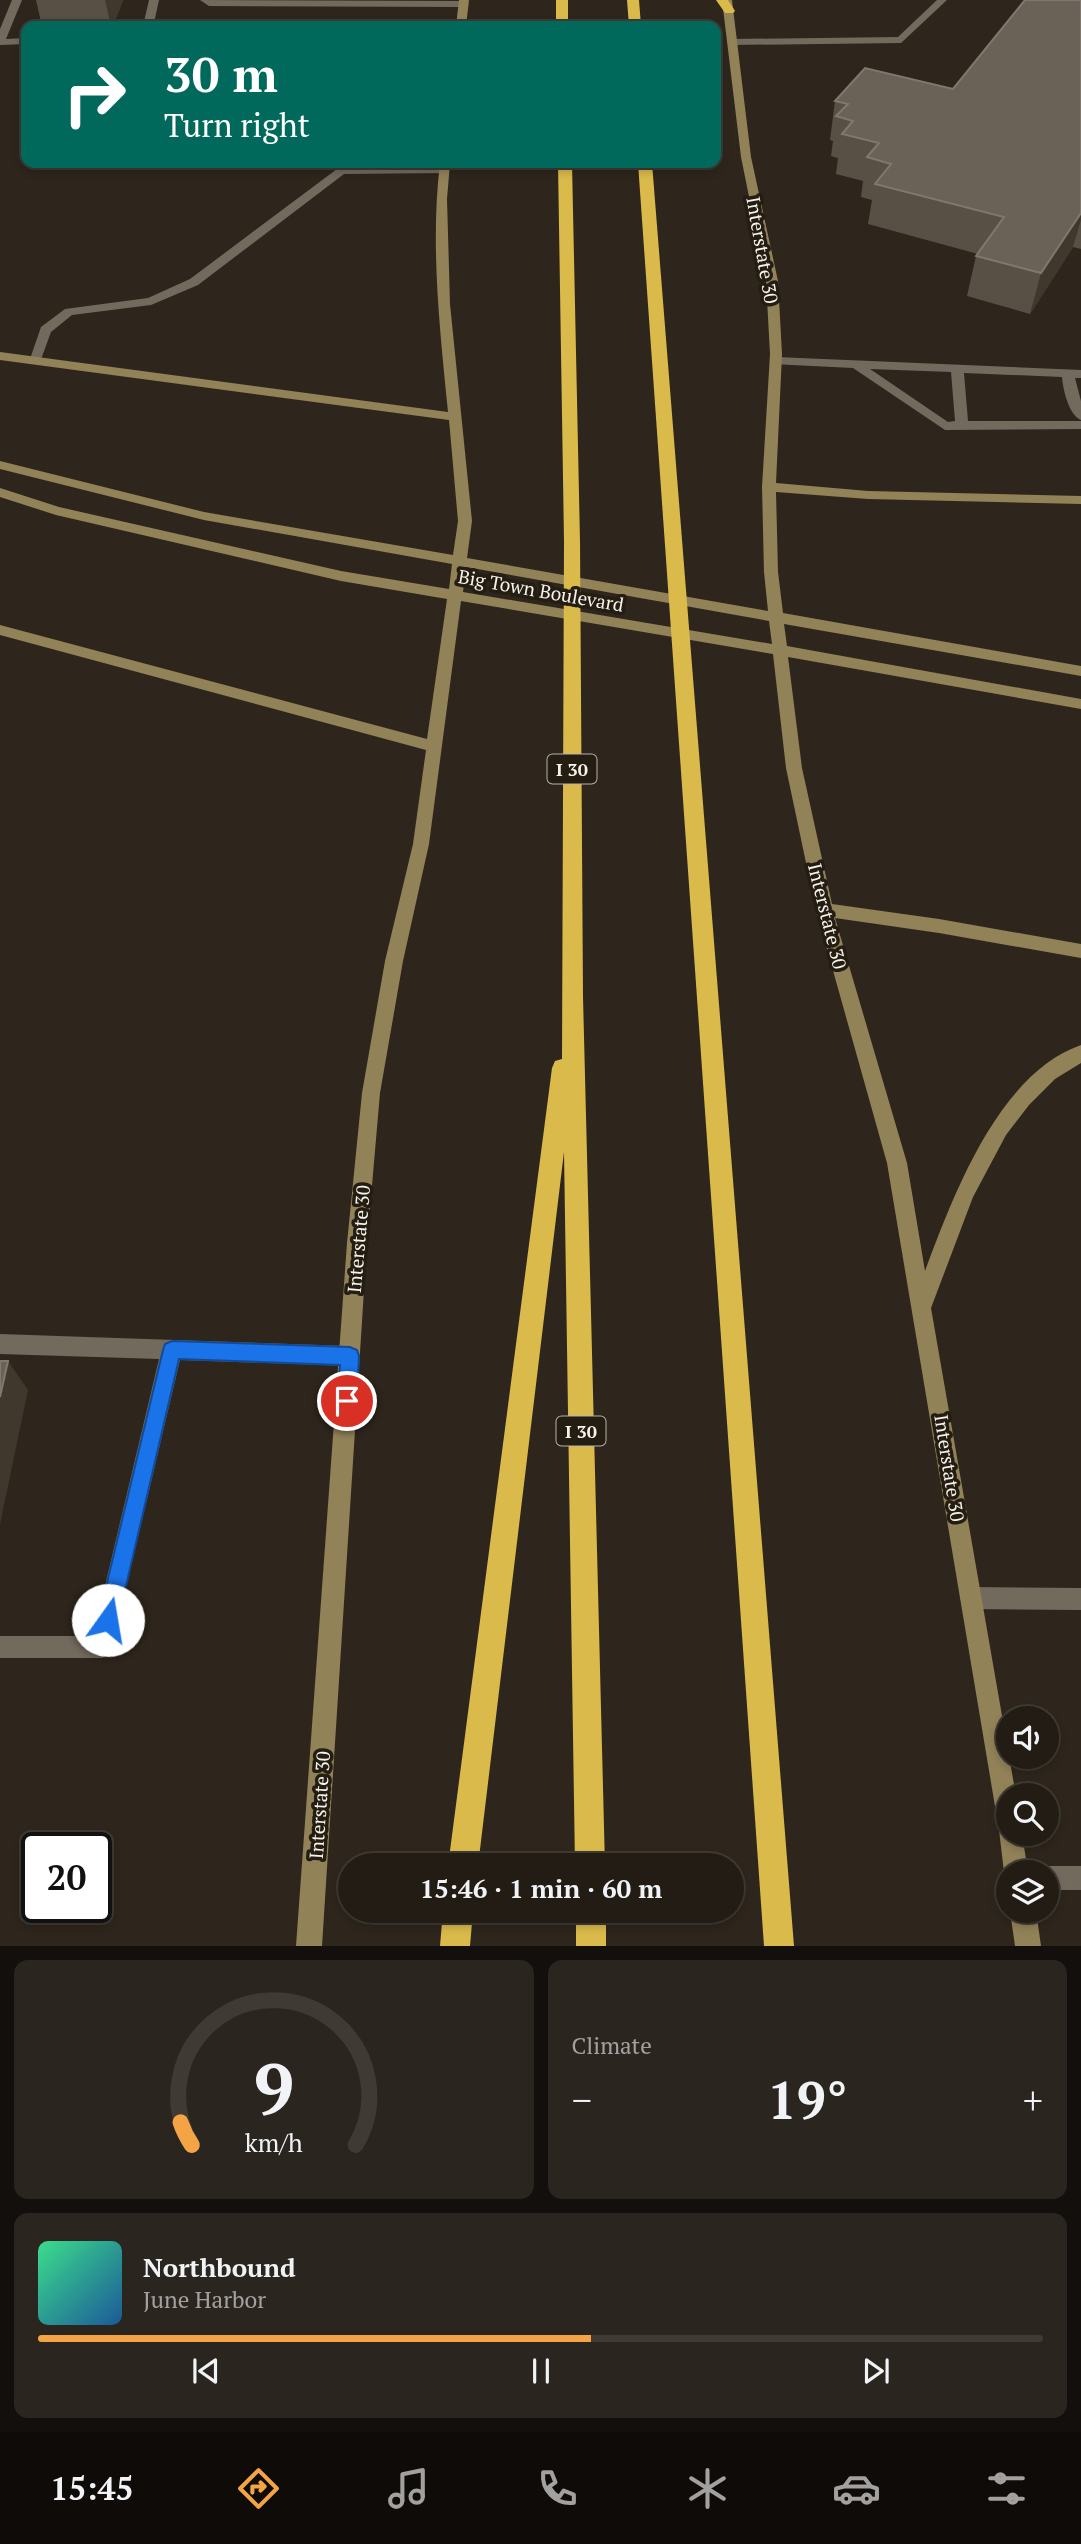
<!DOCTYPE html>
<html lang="en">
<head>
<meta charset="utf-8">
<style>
  body { margin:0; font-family:"PT Serif",serif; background:#2a251e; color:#f1f3f6; height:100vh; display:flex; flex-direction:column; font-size:26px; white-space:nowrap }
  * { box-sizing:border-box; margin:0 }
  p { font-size:23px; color:#a2a1a0 }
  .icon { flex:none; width:38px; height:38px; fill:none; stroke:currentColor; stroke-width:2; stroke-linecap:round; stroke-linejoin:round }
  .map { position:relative; height:1946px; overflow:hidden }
  .sheet { display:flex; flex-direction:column; gap:14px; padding:14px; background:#130f0c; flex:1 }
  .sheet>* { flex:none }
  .hud { position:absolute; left:21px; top:21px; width:700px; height:147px; border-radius:14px; box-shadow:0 4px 10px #0003,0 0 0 2px #3f3a34; background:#00695c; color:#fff; overflow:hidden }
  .tools { position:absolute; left:996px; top:1706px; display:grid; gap:14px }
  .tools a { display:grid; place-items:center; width:63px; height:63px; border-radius:50%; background:#221c15; box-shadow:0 4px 10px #0003,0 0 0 2px #3f3a34; font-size:35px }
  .speed { position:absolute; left:21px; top:1832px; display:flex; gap:14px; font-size:35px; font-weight:700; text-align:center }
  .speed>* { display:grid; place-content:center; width:91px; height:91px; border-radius:50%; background:#221c15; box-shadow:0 4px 10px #0003,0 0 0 2px #3f3a34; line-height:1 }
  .speed .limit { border:4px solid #111; border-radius:10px; background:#fff; color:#111 }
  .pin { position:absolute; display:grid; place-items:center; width:60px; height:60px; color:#fff; margin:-30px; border:4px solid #fff; border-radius:50%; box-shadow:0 2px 7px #0007 }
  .me { position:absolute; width:77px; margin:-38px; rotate:13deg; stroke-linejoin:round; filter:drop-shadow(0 0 5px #0008) }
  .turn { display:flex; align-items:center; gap:24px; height:147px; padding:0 28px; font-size:32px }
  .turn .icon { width:91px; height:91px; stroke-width:2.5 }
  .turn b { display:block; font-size:49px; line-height:60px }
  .big { font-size:52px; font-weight:600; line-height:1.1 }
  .sheet .card { flex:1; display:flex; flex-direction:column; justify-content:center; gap:10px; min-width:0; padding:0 24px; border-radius:14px; background:#2a251e }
  .sheet .dial { align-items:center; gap:0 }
  .dial svg { height:182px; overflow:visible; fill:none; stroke:#3f3a34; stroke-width:7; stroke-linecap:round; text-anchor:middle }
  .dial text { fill:#f1f3f6; stroke:none }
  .song { display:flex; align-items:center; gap:21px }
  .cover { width:84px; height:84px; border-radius:10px; background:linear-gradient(135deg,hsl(150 70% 55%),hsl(210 70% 35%)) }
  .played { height:7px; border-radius:4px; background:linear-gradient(90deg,#f4a444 55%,#3f3a34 55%) }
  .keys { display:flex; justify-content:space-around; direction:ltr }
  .heat { display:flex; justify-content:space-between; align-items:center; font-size:38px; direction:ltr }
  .sheet .tiles { flex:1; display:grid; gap:14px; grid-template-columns:1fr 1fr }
  .card:last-child { grid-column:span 2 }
  .trip { position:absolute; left:338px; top:1853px; width:406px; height:70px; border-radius:35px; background:#221c15; box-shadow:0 4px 10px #0003,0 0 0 2px #3f3a34; font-weight:600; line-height:70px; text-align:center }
  .menu { display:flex; height:112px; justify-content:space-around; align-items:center; background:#0e0b08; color:#a2a1a0 }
  .menu .icon { width:49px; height:49px }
  .menu .active { color:#f4a444 }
  .menu b { font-size:32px; color:#f1f3f6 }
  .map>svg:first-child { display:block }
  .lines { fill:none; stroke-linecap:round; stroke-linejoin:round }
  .lane { fill:#736a5e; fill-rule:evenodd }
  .secondary { fill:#928258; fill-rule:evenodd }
  .highway { fill:#daba4b; fill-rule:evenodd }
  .wall { fill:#595045 }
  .shaded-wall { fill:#41382d }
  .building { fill:#6a6256; stroke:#80786e; stroke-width:2 }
  .route { fill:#1a73e8; stroke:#114b97; stroke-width:2 }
  .labels { text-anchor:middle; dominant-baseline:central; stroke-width:7; stroke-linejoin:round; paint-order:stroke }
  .shield { fill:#241d12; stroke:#b8b2aa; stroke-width:2 }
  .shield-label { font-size:18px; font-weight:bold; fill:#f7f2eb }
  .street-label { font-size:19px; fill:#f7f2eb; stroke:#241d12 }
</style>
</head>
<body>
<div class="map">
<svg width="1081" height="1946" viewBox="0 0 1081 1946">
  <rect width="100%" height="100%" fill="#2e261c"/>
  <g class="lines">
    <g class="lane">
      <path d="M12,0H22L6,39L26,38V44L0,45V29Z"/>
      <path d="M149,0H159L154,23L461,22L466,25L143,26Z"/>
      <path d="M200,0L464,1L469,4L464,7L209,6Z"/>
      <path d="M937,0H947L901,43L732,45L727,42L732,39L898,37Z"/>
      <path d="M444,168L449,171L448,173L344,174L198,285L151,305L72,315L51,332L40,362L30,359L41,327L65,309L148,298L190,279L337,169Z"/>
      <path d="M776,357L1081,370V378H1075L1081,401V420C1069,415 1063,390 1062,377L964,373L968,421H1081V429L945,430L853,368L772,364L770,361ZM870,369L951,372L955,421L948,422Z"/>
      <path d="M0,1334L350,1346L357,1349L360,1356L357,1363L350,1366L180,1360L110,1655L102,1658H0V1636H93L159,1359L0,1354Z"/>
      <path d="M971,1587L1081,1588V1610L971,1609L963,1606L960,1598L963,1590Z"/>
      <path d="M1046,1866H1081V1890H1046V1872H1036Z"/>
    </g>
    <g class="secondary">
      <path d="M459,0H469L466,26H456Z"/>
      <path d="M722,0H732L751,157L778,281L782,354L776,483L868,491L1081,496V504L868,499L776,492L778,572L783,613L1081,666V676L784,624L787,646L1081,699V709L788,657L802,768L832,904L939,919L1081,944V958L939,933L835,918L907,1163L925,1271C953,1196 998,1074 1081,1045V1063L1055,1079L1029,1105L1006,1135L973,1197L931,1308L1016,1796H1008V1834H1022L1028,1872H1008V1881L1004,1872L999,1830L887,1163L816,910L786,768L773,654L461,601L429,844L403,961L380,1093L367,1243L322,1946H296L347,1243L362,1093L385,961L413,844L426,750L0,635V625L427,739L447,599L341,581L56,515L0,497V488L59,507L341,571L449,589L452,564L204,520L0,469V461L204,512L453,555L458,521L449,420L0,360V352L448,412C440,330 430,246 440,163H450L447,199L450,304L472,521L467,558L768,611L764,572L762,487L770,354L766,281L741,157ZM466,567L769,621L772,644L463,592Z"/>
      <path d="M1010,1911H1036L1041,1946H1015Z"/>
    </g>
    <g class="highway">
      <rect x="556" y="0" width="12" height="26"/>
      <path d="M627,0H639L641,26H629Z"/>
      <path d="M716,0H728L735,11L733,13H725Z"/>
      <path d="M558,163H572L580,541L583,997L605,1866H575L564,1152L478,1866H448L552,1068L555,1061L562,1059L564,541Z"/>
      <path d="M638,163H652L794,1946H764Z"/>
      <path d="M443,1911H473L470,1946H440Z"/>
      <rect x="576" y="1911" width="30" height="35"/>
    </g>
  </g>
  <g class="wall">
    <path d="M36,0H123L113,26H42Z"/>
    <path d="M1081,0V249L1073,247L1030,314L967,296L976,256L978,254L868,224L872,200L861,197L863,181L836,174L838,158L831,156L833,141L830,140L835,101L953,89Z"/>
  </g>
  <g class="shaded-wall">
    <path d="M105,0H123L113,26H111Z"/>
    <path d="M1081,213V220L1073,247L1030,314L1041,273Z"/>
    <path d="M8,1361L28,1390L0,1524V1397Z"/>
  </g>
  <g class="building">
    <path d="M1025,0H1081V213L1041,273L976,256L1004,217L875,184L891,164L867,157L879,143L842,134L853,121L836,116L848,104L835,101L865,68L953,89Z"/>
    <path d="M0,1361H8L0,1397Z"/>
  </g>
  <path class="route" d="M172,1341L350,1347L357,1350L359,1356L357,1401L354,1408L347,1410L340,1408L337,1401L340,1365L179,1359L118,1620L115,1628L108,1631L101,1628L98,1620L163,1350L165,1344Z"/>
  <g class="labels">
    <g class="shield">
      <rect x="547.5" y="754.5" width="49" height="29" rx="5"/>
      <rect x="556.5" y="1416.5" width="49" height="29" rx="5"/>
    </g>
    <g class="shield-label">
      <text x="572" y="769">I 30</text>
      <text x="581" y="1431">I 30</text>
    </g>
    <g class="street-label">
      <text transform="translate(763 250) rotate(80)">Interstate 30</text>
      <text transform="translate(541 590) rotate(10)">Big Town Boulevard</text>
      <text transform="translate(828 916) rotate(76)">Interstate 30</text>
      <text transform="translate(358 1239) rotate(-85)">Interstate 30</text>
      <text transform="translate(950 1468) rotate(81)">Interstate 30</text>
      <text transform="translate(319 1805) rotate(-86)">Interstate 30</text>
    </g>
  </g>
</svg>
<div class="tools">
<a><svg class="icon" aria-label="sound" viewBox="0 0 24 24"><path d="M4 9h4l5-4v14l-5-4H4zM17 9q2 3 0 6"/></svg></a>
<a><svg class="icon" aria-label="search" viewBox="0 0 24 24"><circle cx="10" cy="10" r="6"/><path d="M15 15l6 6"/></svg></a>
<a><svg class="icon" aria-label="layers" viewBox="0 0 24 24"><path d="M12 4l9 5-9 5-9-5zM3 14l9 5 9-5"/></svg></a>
</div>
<div class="speed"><div class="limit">20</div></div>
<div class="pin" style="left:347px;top:1401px;background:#d93025"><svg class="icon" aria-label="arrive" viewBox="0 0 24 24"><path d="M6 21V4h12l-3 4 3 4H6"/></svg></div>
<svg class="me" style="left:108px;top:1620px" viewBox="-20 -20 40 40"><circle r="19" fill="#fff"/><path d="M0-13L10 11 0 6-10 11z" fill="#1a73e8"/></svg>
<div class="trip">15:46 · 1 min · 60 m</div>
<div class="hud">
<div class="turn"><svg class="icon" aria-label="right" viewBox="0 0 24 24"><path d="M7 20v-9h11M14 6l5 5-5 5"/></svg><div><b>30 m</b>Turn right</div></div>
</div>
</div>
<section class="sheet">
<div class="tiles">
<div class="card dial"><svg viewBox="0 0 100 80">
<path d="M14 69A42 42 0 1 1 86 69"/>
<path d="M14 69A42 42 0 0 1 9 59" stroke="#f4a444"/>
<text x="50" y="56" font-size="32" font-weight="700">9</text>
<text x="50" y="72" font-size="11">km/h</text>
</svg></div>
<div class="card"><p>Climate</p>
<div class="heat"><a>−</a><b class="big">19°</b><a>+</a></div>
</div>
<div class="card">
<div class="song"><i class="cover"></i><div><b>Northbound</b><p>June Harbor</p></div></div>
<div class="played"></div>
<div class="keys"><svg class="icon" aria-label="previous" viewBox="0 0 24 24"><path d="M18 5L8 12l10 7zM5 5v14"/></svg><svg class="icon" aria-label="pause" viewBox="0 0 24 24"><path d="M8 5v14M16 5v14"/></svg><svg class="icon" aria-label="next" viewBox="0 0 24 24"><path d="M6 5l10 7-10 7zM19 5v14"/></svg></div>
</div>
</div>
</section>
<nav class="menu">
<b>15:45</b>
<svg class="icon active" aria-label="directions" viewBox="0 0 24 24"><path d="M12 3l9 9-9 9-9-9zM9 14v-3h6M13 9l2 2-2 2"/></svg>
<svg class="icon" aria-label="music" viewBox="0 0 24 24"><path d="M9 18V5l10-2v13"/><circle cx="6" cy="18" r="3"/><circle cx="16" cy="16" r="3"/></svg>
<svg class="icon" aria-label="phone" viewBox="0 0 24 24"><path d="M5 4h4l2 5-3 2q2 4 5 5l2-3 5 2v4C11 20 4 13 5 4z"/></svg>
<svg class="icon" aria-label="climate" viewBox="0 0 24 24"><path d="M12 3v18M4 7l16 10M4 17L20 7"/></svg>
<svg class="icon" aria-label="car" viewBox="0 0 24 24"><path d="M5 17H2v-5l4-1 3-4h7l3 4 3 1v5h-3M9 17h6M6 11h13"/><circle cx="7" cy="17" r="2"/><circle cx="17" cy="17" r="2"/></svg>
<svg class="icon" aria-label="filters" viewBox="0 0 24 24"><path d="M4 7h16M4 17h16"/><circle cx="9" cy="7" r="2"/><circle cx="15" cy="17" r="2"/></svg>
</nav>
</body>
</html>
